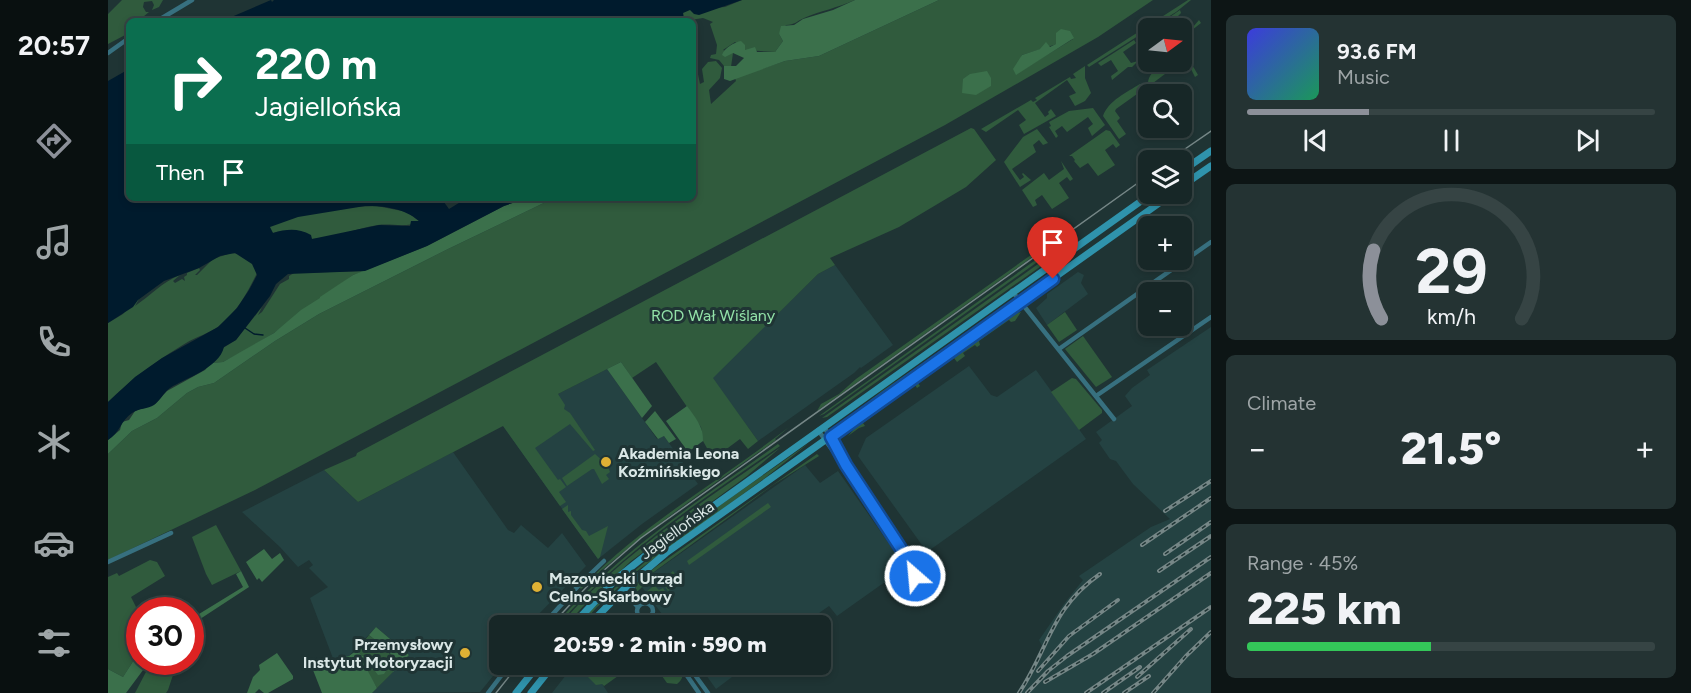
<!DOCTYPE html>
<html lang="en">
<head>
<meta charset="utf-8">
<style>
  body { margin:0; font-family:Figtree,sans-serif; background:#243333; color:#f1f3f6; height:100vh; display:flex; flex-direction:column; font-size:22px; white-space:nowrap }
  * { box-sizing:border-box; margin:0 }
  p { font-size:20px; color:#9ea5a7 }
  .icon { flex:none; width:33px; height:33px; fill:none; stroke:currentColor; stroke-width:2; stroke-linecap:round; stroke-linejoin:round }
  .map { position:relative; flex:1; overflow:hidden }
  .details { display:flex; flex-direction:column; gap:15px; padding:15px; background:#0d1515; width:480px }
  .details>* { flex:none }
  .hud { position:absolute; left:18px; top:18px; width:570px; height:183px; border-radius:9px; box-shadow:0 3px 9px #0003,0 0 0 2px #364444; background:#0b6e4f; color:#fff; overflow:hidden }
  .needle { width:39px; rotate:75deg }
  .controls { position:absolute; left:1030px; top:18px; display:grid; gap:12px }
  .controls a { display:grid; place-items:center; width:54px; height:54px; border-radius:9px; background:#172727; box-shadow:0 3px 9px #0003,0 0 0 2px #364444; font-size:30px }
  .speed { position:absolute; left:18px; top:597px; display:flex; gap:12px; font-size:30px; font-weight:700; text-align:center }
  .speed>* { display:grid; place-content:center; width:78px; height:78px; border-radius:50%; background:#172727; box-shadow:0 3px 9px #0003,0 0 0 2px #364444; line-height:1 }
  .speed .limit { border:9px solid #d22; background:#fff; color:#111 }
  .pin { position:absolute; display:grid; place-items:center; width:51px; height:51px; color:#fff; margin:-62px -26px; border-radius:50% 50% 50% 0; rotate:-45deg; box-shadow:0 0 6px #0007 }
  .pin .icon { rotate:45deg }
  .me { position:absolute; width:66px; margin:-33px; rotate:333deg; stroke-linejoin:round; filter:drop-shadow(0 0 4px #0008) }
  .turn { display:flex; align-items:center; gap:21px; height:126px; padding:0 30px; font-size:27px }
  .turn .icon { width:78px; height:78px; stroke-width:2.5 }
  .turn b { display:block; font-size:42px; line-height:51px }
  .then { display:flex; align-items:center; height:57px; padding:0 30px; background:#0003; gap:12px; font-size:22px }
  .big { font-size:45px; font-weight:800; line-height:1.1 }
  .details .tile { flex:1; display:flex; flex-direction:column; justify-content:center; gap:9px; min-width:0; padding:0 21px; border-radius:9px; background:#243333 }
  .details .dial { align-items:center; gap:0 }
  .dial svg { height:156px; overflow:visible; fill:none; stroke:#364444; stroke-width:7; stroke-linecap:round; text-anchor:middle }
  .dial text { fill:#f1f3f6; stroke:none }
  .song { display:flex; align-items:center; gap:18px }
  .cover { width:72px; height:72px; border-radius:9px; background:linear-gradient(135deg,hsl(240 70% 55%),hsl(150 70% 35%)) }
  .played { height:6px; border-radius:3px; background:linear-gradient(90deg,#8c9099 30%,#364444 30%) }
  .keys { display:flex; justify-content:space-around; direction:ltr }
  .heat { display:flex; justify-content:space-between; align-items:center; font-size:33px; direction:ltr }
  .charge { height:9px; border-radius:4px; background:linear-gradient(90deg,#34c759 45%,#364444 0) }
  .trip { position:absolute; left:381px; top:615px; width:342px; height:60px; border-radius:9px; background:#172727; box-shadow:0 3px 9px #0003,0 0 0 2px #364444; font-weight:800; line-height:60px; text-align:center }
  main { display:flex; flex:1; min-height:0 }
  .dock { display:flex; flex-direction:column; width:108px; justify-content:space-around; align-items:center; background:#091010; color:#9ea5a7 }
  .dock .icon { width:42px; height:42px }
  .dock .on { color:#8c9099 }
  .dock b { font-size:27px; color:#f1f3f6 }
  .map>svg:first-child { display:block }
  .built { fill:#244242 }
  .green { fill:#305b3d; fill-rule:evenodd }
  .forest { fill:#3b704b }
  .water { fill:#001b2d; fill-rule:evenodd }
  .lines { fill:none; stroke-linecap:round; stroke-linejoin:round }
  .stream { stroke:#001b2d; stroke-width:1.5 }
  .street { stroke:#37707f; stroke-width:4.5 }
  .secondary { stroke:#2f93ac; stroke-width:7 }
  .tram { stroke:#768787; stroke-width:1.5 }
  .rail-casing { stroke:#768787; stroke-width:4 }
  .rail { stroke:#1f3434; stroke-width:1.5; stroke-dasharray:4.5; stroke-linecap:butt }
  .route-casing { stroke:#114b97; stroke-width:15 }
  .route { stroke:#1a73e8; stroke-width:10 }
  .poi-dot { fill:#dfb034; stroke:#1f3434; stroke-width:2 }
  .labels { text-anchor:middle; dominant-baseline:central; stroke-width:6; stroke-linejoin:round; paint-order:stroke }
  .park-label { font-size:16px; fill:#92e1a8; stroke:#1f3434 }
  .poi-label { font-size:16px; font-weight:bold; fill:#dae7e6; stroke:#1f3434; text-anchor:start }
  .street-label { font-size:16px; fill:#dae7e6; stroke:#1f3434 }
</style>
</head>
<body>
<main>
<nav class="dock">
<b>20:57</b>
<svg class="icon on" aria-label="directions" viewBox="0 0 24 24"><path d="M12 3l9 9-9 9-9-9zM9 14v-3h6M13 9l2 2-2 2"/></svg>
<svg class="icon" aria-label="music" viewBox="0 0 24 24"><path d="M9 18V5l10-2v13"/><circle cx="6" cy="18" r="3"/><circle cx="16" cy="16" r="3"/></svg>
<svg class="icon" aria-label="phone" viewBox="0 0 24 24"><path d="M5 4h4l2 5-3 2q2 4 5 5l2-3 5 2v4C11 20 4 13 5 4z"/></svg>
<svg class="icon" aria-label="climate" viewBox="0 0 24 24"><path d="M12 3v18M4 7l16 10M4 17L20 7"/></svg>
<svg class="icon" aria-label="car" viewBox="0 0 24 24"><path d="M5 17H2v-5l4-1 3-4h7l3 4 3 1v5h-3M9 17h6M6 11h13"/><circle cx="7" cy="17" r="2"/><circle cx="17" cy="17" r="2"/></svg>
<svg class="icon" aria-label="filters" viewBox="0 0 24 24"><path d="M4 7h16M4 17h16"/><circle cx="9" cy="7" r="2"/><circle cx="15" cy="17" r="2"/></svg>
</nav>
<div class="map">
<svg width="1103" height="693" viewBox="0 0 1103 693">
  <rect width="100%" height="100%" fill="#1f3434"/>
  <g class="built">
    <path d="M727,265L785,345L753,368L752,367L746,373L650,441L604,378L710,274Z"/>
    <path d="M970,272L976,275L973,283L980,294L939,325L928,308L939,298V294Z"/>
    <path d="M1103,327V693H908L919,677L934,646L931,640L956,604L975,580L971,576L1043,527L1062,519L1025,484L1008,461L1002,459L991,443L994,440L988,432L1024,406L1017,396L1024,388L1042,375L1039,370Z"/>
    <path d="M861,366L883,395L889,397L928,370L978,439L819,552L750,456L758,438Z"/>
    <path d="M499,369L549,439L556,436L590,484L534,524L490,559L393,423Z"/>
    <path d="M345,452L400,530L406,533L413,525L440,548L454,533L478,566L420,625L392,626V664L394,665L372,692L264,693L301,655L268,627L241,656L226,661L202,598L220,587L201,568L205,565L201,560L190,567L172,547L134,512L216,470L250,502Z"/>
    <path d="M697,465L712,483L730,471L796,565L791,572L729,616L721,606L694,625H562L531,583Z"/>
    <path d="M591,665H640L608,689Z"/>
    <path d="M465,666L477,674L483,667L500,693H444Z"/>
  </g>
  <g class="green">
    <path d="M14,0H55L51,7L44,10L46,5L44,1L36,2L35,7L38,12H41L30,21H21V33L0,44V14Z"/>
    <path d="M634,0H747C729,8 712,11 696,18C689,21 687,25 678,25L671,34L675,41L667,52L637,50L627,42L615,50L625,53L623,67L616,66L611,60L602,58L603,55L608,54L609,45L602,24L605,22L595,18L576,21L575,12L578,10L617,7Z"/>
    <path d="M831,0H1045L990,37L837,125L147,490L0,560V454L24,431L49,418L79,393L90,387L106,383L167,341L211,314L340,249L446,198H585L587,173L585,176V50L592,84L596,82L594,69L600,62L608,61L614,68L612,78L601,90L603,104L628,81L627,78L677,61L711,56ZM965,39L908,74L914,55Z"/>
    <path d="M1080,0H1083L1068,12L981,67L979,65Z"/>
    <path d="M1072,10L1073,13L1070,16L1077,27L1082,25L1085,27L1091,20L1093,23L1079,34L1080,47L1075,51L1074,28H1065L1060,22L1055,26L1053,23Z"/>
    <path d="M1026,40L1028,43L1015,52L1023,63L1030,61L1024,67H1020L1004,80L1003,76L1010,71L1003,60L993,66L990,63Z"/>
    <path d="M1078,54L1090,75L1087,77L1083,69L1080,70L1073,62L1045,83L1051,91L1058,86L1060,88L1063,86L1065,88L1056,94H1048L1040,83C1041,68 1061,62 1074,62V55Z"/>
    <path d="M977,66V78L983,93L977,101L967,106L961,96L968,93L959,80L927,103L937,117L941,114L940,112L943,109L948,116L916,134L911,125L918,120L910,110L878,132L873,129L923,100L925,102L929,100L927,98L962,77L963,79L968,78L965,74Z"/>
    <path d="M1032,84H1035L1044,94L1041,96L1036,89L1008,109L1007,111L1012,118L1009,121L1018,134L1011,139L995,116C1000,101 1019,92 1032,84Z"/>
    <path d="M985,108L997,125L984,136L980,128L985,124L980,117L959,132L954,126L947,131L950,136L948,138L941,127L943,126L941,122L961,111Z"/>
    <path d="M863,128L866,129L888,160L858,187L791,227L722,258L727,265L710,274L605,378L650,441L640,449L632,439L605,459L595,441L593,427L548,362L524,378L513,362L450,394L457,405L456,409L462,413L487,450L485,451L462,424L427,448L450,480L452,479L458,487L451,492L458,502L452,506L395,426L250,502L216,470L248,456L249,453Z"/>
    <path d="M929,129L940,143L935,145L931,140L925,145L928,152L904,169L912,180L916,177L914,174L915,173L923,180L912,187L896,162L915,137Z"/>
    <path d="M998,130L1002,131L1012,145L1008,148L1005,144L997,150L1007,165L990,176L980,163L972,168L966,161L967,160L964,156H961Z"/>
    <path d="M953,161L965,179L962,181L959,177L951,183L961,198L944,209L934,195L927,200L929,205L925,207L914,190L936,173L941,180L956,169Z"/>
    <path d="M269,206L299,212L311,221C298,229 285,223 270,225C247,228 224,240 200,239C185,239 182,228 165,233L141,211Z"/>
    <path d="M961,228L962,230L709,411L713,404L731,394L748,379Z"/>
    <path d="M965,233L967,235L956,243L716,414L711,416Z"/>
    <path d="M968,237L970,240L719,417L714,418Z"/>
    <path d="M123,253L132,254L153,265C142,287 132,310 111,326C102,333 88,337 78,343C47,362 26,377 0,402V323L15,314L26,301L31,299L27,306C42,296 54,282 72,275L65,281L67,283L74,279L77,281L76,277L79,275V273L91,268L92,270L87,275H89L105,259Z"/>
    <path d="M257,271L245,275L166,333L136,351L115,362L103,363L63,380L128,340L154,307L150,315L154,312L172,284L181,279V276L186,273Z"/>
    <path d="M904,301H905L725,429L774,391Z"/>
    <path d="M913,312L907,321L903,322L901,320L871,341L872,345L869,347L867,345L855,353L857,356L849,362L846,358L810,383L812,386L809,388L807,385L755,423L757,426L751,428L740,436L749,426L855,348L908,313Z"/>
    <path d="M957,312L969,330L951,342L939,325Z"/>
    <path d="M975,336L1004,377L988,387L957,349Z"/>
    <path d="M964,378L968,379L994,410V413L971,430L943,392Z"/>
    <path d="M681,427L667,439L668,440C601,488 533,533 473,589L471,587L475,586C536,523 612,481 681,427Z"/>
    <path d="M701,443L657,478L525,574L489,607L473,625L468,626C536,553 621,500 701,443Z"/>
    <path d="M670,444L672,446C594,500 512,553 450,625H447C510,552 592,500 670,444Z"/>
    <path d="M673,447L639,476L523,561L481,600L458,625H452C513,553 596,502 673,447Z"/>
    <path d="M487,454L498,464L495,466L497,469L500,467L502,472L498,475L501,479L494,484L486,469H484L459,486L454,478Z"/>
    <path d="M709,454L711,456L665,485L539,577L535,586L529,592L527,586L528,583L549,566Z"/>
    <path d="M660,503L663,507L581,565L579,561Z"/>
    <path d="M460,505V512L463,511V515L474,530L478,531L481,536L500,526L492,557L490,559L454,509Z"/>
    <path d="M108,525L133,571L104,585L98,574L84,537Z"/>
    <path d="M42,560L49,562L57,576L23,597L31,613V652L15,677L0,669V577L9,573L11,576Z"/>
    <path d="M565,571L571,579L570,584L560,591L554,582L548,587L551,590L555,588L558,593L551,597L550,595L541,598L538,592Z"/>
    <path d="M261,635C278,650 284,647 285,672L269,688L255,665L257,662H261L267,671L263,655L254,656L249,650Z"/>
    <path d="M50,662H61L67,669L60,690L58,693H27L39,670Z"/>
    <path d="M523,664L524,666L496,686L494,684L488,685L477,674L483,667L481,665Z"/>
    <path d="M546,665H569C574,672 578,677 569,684L559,683Z"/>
  </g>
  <g class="forest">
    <path d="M747,0H831L711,56L677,61L622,81L616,79V66H628L636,58L625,53L617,57L614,55C616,48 627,42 633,41L637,45V50L647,47L649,52H667L675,41L671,34L673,26L686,25L695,19L725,10Z"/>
    <path d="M953,29L962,31L966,38L908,75L905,69L914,55L932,49L938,42L942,47L948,44V33Z"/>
    <path d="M879,71L883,78V86L868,95L854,93L855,79L862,74Z"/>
    <path d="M419,198H446L340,249L211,314L167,341L106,383L90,387L79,393L49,418L24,431L0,454V440L12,430L14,422L21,420L27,411L47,404L59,391L97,370L103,363L115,362L166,333L193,310L212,298V297L245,275L319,246L396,206Z"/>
    <path d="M513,362L544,406L534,418L499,369Z"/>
    <path d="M579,406C587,417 596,427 595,441L580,452L558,421Z"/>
    <path d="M547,411L568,439L561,443L556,436L550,439L537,422Z"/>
    <path d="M156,549L164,559L172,553L176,560L154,582L151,578L149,580L138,562Z"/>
    <path d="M133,571L141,587L89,621L91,614L135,587L128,574Z"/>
    <path d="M268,627L301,655L285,672L282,652L261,635Z"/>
    <path d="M249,650L254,656H268L280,668L276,674L270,675L261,663L257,662L256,664L269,688L264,693H214L205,670L221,661L241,656Z"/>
    <path d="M31,652L32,662H41L18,693H0V669L15,677Z"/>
    <path d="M169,653L185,676V679L160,693H156L151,689L147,693H139L145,677L152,670L151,665Z"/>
  </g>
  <g class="water">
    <path d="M163,0L164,2L166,0H634L591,15L586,14L582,10L575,13L576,21H114Z"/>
    <path d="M21,69V198H333L341,209L359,198H419L396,206L319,246L257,271L180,274L168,284L162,296L128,340L116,347C111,368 78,378 62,388C55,393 52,401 46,405C40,409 31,408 24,413C13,420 12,433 0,440V402L27,377L54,358L110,327L129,308L141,290L149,275L144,264L127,253L112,256L91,268L56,281L30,300L25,307L0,323V81ZM257,206C276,206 296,208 311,221H303L302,226L271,225L204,239L203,235C190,228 179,229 165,233L162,227L190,217Z"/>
  </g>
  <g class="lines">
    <path class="stream" d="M137,328L146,334L155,335"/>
    <g class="street">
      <path d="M49,21L84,0"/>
      <path d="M0,53L21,38"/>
      <path d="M904,291L1006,419"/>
      <path d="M951,349L1103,242"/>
      <path d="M988,396L1103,317"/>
      <path d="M716,427L804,567"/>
      <path d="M710,430L725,451L737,463"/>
      <path d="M0,562L63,533"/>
      <circle cx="801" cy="573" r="7"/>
      <path d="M525,583V590L535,603"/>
      <path d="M508,599L519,595L530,607"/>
      <circle cx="537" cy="611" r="8"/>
      <path d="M544,614L552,626"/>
      <path d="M538,618L544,626"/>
      <path d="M434,626L472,584L496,561"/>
      <path d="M571,664L591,693"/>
      <path d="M579,664L600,693"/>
      <path d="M380,693L402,664"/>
    </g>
    <g class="secondary">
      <path d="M1074,171L1103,151"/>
      <path d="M1074,186L1103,166"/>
      <path d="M464,626L508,579L552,544L1043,194"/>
      <path d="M480,626L519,586L558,553L1064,194"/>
      <path d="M408,693L431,664"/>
      <path d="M423,693L446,664"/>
    </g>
    <g class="tram">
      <path d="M1061,160L1103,131"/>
      <path d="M442,626L487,578L533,538L1041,175"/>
      <path d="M388,693L411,664"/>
    </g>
    <g class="rail-casing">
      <g id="rail">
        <path d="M1057,511L1103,481"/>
        <path d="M1034,545L1103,498"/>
        <path d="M1057,554L1103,522"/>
        <path d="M1051,571L1103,536"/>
        <path d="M930,671L961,636L1010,600"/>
        <path d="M1029,677L1083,629"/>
        <path d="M937,682L985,654L1103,573"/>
        <path d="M911,693C941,648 943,608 992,574"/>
        <path d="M919,693L940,671L959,656L1103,557"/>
        <path d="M978,693L1103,607"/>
        <path d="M995,693L1032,667"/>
        <path d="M1016,693L1041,676"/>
        <path d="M1045,693L1078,656L1103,632"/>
      </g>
    </g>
    <use href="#rail" class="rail"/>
  </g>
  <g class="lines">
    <g class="route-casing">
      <path id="route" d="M807,576V570L738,465L723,437L945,279"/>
    </g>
    <use href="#route" class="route"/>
  </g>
  <g class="poi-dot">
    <circle cx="498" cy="462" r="6"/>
    <circle cx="429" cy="587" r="6"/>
    <circle cx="357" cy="653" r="6"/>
  </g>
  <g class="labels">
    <g class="park-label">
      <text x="605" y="315">ROD Wał Wiślany</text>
    </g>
    <g class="poi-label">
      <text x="510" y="453">Akademia Leona<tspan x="510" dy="18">Koźmińskiego</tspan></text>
      <text x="441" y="578">Mazowiecki Urząd<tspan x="441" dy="18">Celno-Skarbowy</tspan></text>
      <text x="345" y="644" text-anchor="end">Przemysłowy<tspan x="345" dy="18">Instytut Motoryzacji</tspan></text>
    </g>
    <g class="street-label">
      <text transform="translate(569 530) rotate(-36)">Jagiellońska</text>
    </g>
  </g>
</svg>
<div class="controls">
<a><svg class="needle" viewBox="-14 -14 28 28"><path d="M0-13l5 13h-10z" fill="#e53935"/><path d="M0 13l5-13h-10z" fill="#9ea5a7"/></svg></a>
<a><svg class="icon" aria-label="search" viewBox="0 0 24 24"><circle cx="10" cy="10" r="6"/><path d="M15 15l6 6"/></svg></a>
<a><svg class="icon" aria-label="layers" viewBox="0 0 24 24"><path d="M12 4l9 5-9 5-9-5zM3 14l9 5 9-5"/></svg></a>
<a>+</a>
<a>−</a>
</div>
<div class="speed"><div class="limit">30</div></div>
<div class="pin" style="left:945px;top:279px;background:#d93025"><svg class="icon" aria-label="arrive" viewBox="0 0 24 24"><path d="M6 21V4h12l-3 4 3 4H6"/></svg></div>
<svg class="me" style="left:807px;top:576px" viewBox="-20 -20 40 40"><circle r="17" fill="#1a73e8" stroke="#fff" stroke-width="3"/><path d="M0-11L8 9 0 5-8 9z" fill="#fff"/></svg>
<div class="trip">20:59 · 2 min · 590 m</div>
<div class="hud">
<div class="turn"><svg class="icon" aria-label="right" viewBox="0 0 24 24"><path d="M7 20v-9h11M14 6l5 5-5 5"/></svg><div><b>220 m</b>Jagiellońska</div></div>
<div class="then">Then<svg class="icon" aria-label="arrive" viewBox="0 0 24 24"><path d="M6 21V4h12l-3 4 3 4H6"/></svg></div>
</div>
</div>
<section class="details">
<div class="tile">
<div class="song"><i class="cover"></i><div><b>93.6 FM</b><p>Music</p></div></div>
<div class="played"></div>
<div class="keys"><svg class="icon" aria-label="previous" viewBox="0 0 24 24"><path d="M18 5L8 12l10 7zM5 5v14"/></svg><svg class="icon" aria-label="pause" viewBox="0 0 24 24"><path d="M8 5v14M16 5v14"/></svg><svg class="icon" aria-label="next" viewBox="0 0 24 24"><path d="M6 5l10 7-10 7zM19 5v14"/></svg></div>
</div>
<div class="tile dial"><svg viewBox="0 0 100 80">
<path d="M14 69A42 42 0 1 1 86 69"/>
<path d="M14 69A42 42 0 0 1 10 34" stroke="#8c9099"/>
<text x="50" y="56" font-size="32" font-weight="700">29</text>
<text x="50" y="72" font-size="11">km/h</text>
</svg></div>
<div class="tile"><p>Climate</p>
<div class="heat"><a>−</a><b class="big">21.5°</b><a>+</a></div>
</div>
<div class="tile"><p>Range · 45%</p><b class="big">225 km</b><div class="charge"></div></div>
</section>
</main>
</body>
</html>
